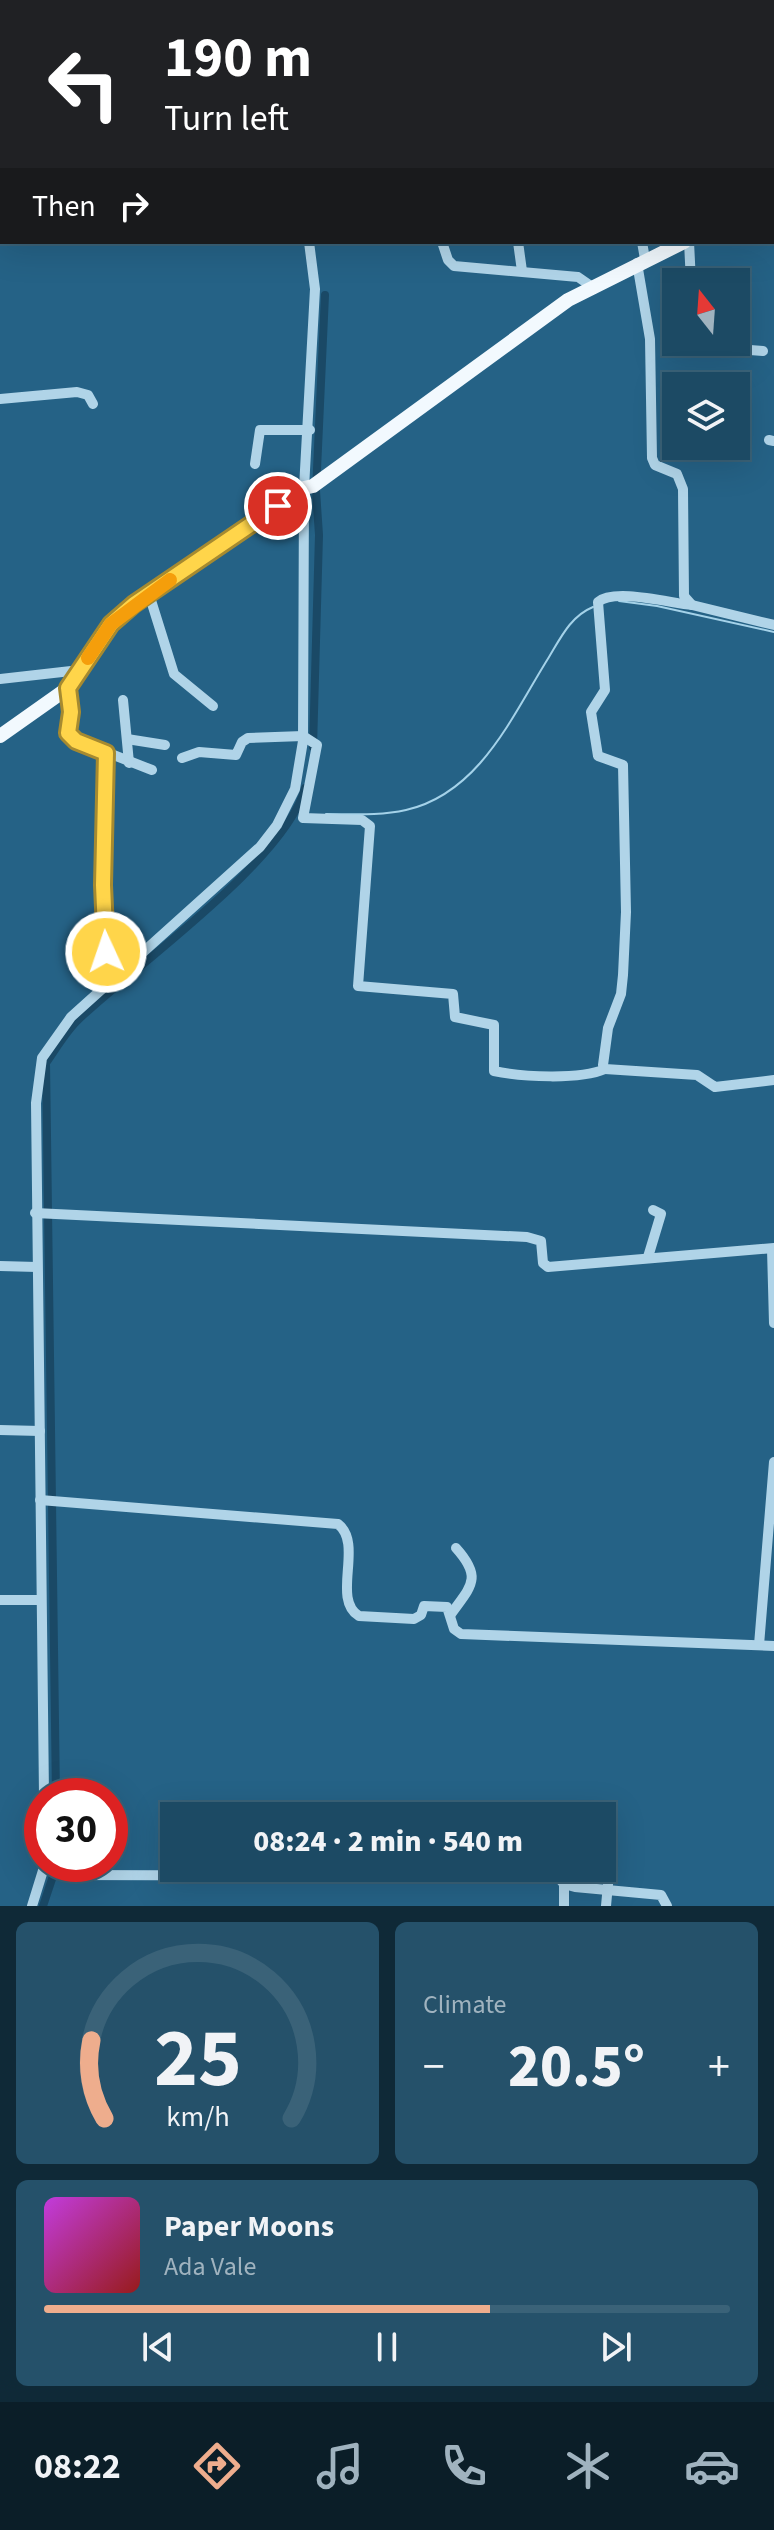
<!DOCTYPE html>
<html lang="en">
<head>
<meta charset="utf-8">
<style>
  body { margin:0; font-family:"Source Sans 3",sans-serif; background:#25516a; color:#f1f3f6; height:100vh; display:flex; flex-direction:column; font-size:30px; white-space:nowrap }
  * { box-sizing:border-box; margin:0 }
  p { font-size:26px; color:#a0b3bf }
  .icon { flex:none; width:44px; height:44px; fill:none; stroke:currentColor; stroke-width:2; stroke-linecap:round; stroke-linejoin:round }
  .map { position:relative; height:1906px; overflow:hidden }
  .drawer { display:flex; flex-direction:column; gap:16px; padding:16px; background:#0f2937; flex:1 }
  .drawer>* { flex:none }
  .guide { position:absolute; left:0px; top:0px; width:774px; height:244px; box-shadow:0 8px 32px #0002,0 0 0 2px #3a6278; background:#202124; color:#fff; overflow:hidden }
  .needle { width:52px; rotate:343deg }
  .buttons { position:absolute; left:662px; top:268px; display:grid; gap:16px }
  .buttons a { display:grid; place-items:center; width:88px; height:88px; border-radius:0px; background:#1c4a64; box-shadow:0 8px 32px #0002,0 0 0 2px #3a6278; font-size:40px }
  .speed { position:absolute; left:24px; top:1778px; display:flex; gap:16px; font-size:40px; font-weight:700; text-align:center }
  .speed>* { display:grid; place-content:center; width:104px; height:104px; border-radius:50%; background:#1c4a64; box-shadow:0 8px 32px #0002,0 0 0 2px #3a6278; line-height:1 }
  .speed .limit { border:12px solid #d22; background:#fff; color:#111 }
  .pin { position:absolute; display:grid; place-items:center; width:68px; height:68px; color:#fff; margin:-34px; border:4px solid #fff; border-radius:50%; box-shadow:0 2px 8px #0007 }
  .me { position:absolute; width:88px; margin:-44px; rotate:357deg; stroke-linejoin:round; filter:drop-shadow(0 0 6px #0008) }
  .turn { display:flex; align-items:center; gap:28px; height:168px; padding:0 32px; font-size:36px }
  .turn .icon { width:104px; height:104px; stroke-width:2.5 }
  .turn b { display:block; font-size:56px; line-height:68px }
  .then { display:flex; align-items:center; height:76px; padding:0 32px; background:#0003; gap:16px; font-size:30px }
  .big { font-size:60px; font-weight:800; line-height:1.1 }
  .drawer .card { flex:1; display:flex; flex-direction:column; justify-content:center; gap:12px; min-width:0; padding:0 28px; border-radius:12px; background:#25516a }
  .drawer .dial { align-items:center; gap:0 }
  .dial svg { height:208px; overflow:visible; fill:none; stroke:#3a6278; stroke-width:7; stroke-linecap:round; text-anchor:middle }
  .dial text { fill:#f1f3f6; stroke:none }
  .song { display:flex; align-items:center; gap:24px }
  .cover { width:96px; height:96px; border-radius:12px; background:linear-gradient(135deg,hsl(290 70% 55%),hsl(0 70% 35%)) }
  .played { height:8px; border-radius:4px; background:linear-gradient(90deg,#eead8d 65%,#3a6278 65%) }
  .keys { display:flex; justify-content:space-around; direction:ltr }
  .heat { display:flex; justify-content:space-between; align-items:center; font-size:44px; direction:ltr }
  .drawer .tiles { flex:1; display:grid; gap:16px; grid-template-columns:1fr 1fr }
  .card:last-child { grid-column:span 2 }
  .trip { position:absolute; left:160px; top:1802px; width:456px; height:80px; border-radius:0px; background:#1c4a64; box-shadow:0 8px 32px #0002,0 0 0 2px #3a6278; font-weight:800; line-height:80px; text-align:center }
  .dock { display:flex; height:128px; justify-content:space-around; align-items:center; background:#0b1e28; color:#a0b3bf }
  .dock .icon { width:56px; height:56px }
  .dock .selected { color:#eead8d }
  .dock b { font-size:36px; color:#f1f3f6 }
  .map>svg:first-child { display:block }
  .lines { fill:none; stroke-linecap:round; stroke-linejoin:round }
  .stream { stroke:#a4d2e9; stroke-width:2 }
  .canal { stroke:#1a4966; stroke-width:8 }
  .minor { stroke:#b0d4e8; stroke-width:10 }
  .major { stroke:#f2f9fe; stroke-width:14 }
  .route-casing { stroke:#a68a30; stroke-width:20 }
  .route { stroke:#ffd54a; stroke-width:14 }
  .slow { stroke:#f59e0b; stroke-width:14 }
</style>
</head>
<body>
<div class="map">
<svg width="774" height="1906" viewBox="0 0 774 1906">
  <rect width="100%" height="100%" fill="#256286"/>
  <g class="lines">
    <g class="stream">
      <path d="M619,601L657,606L774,632"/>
      <path d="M326,814C352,814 380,816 406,810C480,793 512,716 549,657C561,637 571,616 593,607"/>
    </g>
    <g class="canal">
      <path d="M313,747L319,535L316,491L325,295"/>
      <path d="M56,1796L46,1063C56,1049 66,1031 79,1019C137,964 286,860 305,788"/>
      <path d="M43,1906L57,1864"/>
    </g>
    <g class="minor">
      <path d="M268,2V0"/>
      <path d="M642,2V0"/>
      <path d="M0,21L2,23"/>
      <path d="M442,242L448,260L454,266L578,277L591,286"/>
      <path d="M518,242L522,271"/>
      <path d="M642,242L645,259"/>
      <path d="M689,242L691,282"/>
      <path d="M637,263L650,339L652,458L655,465L677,474L683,489L684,596L692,605L774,625"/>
      <path d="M703,342L711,347L763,351"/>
      <path d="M0,399L77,392L88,395L93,404"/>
      <path d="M769,440L774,441"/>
      <path d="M255,464L260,430H310"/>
      <path d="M149,594L174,674L213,706"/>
      <path d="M692,605C670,603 614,588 598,602L605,690L591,712L598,756L623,765L626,912L623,975L621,994L608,1028L603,1065L605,1069L697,1075L715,1087L774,1080"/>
      <path d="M0,679L80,670"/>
      <path d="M68,688L70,738L152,770"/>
      <path d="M123,700L129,763"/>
      <path d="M127,739L165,745"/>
      <path d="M106,753L103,885L110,982"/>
      <path d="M182,758L199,752L236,755L242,742L248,738L303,736L317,745L303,818L362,820L370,826L358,986L453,994L455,1017L494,1025V1071C522,1077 580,1080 605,1069"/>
      <path d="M35,1213L527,1237L541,1241L543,1263L548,1267L774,1248"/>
      <path d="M772,1249L774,1323"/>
      <path d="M648,1257L661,1214L653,1210"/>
      <path d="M0,1266L37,1267"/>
      <path d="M0,1430L40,1431"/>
      <path d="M40,1500L338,1524C364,1544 331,1599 359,1616L414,1619L421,1615L424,1606L447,1607L454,1629L461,1634L774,1646"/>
      <path d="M0,1600H41"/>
      <path d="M451,1614C471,1586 483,1578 456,1548"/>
      <path d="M759,1645L774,1462"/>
      <path d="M44,1796L36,1103L42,1058L71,1017L260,847L277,825L295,789L303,741L304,488L315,289L309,242"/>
      <path d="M602,1850L610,1856V1863L606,1906"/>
      <path d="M59,1875L557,1876L564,1884L575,1887L661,1895L667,1906"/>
      <path d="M564,1884V1906"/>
      <path d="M32,1906L45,1864"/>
    </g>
    <g class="major">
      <path d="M772,202H774"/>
      <path d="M0,736L68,688L111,624L134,604L304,488L313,486L568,300L684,242"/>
    </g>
  </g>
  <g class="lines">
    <g class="route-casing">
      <path id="route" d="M106,952L103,885L106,753L76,741L68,733L71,712L68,688L111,624L134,604L278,506"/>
    </g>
    <use href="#route" class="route"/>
    <path class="slow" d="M88,658L111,624L170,580"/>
  </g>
</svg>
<div class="buttons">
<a><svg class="needle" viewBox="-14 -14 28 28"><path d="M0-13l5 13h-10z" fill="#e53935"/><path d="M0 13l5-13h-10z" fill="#a0b3bf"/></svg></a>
<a><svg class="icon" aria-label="layers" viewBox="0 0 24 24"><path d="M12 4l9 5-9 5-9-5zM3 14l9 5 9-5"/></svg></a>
</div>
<div class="speed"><div class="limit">30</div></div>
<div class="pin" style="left:278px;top:506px;background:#d93025"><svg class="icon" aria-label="arrive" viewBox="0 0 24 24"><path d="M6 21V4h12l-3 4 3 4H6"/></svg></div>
<svg class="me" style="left:106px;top:952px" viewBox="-20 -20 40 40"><circle r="17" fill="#ffd54a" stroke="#fff" stroke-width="3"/><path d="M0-11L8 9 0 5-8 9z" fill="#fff"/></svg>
<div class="trip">08:24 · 2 min · 540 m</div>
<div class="guide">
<div class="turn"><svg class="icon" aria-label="left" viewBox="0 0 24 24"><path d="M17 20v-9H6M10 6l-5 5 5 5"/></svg><div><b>190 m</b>Turn left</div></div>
<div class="then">Then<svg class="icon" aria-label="right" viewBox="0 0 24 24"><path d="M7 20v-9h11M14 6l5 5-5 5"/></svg></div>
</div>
</div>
<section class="drawer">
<div class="tiles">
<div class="card dial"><svg viewBox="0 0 100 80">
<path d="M14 69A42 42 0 1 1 86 69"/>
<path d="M14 69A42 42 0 0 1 9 39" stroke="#eead8d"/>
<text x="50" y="56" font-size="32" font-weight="700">25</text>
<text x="50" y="72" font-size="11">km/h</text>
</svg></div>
<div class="card"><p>Climate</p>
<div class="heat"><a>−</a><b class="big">20.5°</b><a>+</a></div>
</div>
<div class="card">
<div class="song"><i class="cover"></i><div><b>Paper Moons</b><p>Ada Vale</p></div></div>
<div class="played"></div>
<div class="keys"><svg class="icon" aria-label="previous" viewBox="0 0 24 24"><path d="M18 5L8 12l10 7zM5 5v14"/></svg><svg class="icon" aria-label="pause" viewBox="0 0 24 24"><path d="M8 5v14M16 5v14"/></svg><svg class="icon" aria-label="next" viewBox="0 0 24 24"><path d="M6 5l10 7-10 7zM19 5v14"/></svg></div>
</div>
</div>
</section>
<nav class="dock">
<b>08:22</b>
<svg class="icon selected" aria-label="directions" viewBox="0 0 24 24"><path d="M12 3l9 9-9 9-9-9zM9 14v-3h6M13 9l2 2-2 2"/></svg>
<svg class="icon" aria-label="music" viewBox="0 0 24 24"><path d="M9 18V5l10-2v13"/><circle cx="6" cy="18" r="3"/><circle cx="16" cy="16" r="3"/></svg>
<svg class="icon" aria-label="phone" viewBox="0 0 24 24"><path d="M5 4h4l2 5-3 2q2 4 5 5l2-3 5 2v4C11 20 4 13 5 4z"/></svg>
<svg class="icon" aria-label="climate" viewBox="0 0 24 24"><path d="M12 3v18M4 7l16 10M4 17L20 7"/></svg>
<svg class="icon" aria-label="car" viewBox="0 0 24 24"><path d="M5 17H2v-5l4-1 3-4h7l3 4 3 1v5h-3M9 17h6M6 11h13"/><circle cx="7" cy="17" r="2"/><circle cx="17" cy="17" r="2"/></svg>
</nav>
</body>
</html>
